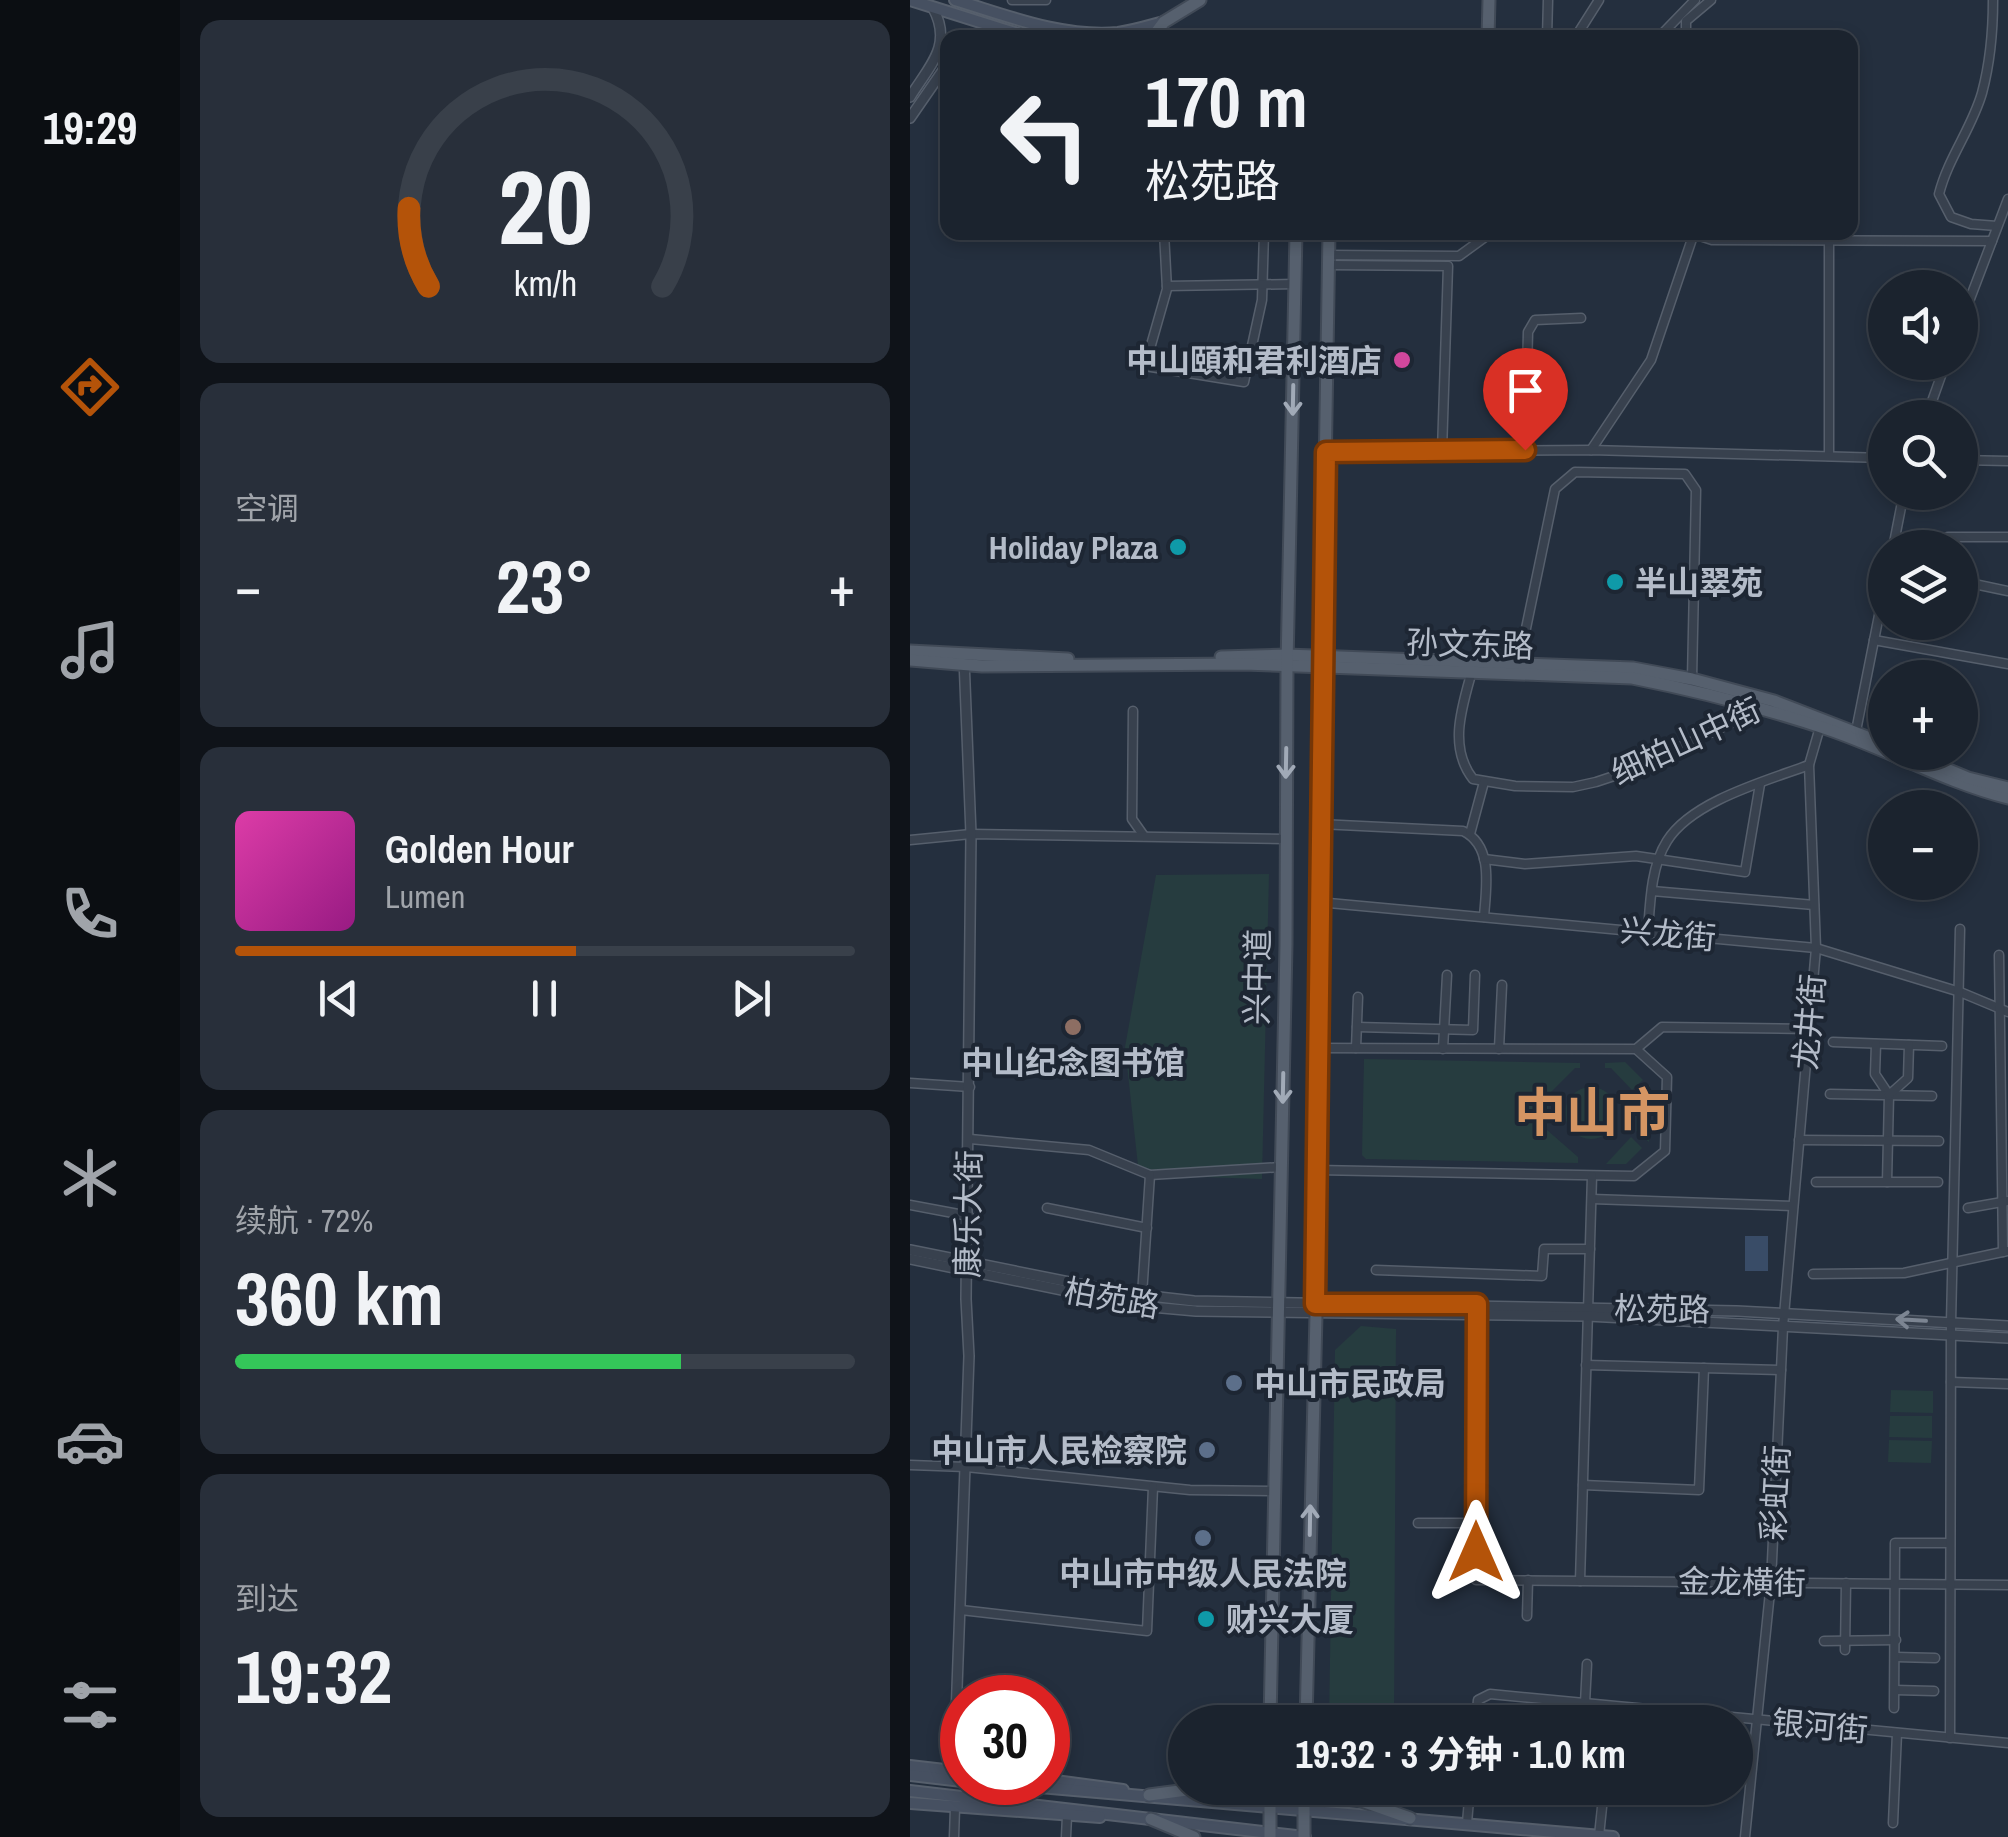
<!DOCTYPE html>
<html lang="zh">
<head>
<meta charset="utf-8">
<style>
  body { margin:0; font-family:"Archivo Narrow","Noto Sans SC",sans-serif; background:#282f3a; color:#f1f3f6; height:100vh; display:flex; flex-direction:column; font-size:38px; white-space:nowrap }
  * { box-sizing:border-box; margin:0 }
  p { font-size:32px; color:#a0a4aa }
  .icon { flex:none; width:55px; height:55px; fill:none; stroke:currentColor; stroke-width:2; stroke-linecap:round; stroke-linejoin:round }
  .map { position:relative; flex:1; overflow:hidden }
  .sheet { display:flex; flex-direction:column; gap:20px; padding:20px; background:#0f1319; width:730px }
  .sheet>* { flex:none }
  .guide { position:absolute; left:30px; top:30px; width:918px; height:210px; border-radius:20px; box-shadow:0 5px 15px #0003,0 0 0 2px #39404a; background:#1b232e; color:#f1f3f6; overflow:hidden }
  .controls { position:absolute; left:958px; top:270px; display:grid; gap:20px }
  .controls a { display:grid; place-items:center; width:110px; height:110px; border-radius:50%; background:#1b232e; box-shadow:0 5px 15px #0003,0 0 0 2px #39404a; font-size:50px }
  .speed { position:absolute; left:30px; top:1675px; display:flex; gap:20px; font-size:50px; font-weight:700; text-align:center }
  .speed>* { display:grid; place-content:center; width:130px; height:130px; border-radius:50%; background:#1b232e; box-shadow:0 5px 15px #0003,0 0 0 2px #39404a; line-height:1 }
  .speed .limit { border:15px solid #d22; background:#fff; color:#111 }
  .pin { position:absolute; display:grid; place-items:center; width:85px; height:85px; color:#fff; margin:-102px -42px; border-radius:50% 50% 50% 0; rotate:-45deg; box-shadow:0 0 10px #0007 }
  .pin .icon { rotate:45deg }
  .me { position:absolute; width:110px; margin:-55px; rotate:0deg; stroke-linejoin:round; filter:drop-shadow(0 0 8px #0008) }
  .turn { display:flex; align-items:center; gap:35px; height:210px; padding:0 40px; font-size:45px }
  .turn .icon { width:130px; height:130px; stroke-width:2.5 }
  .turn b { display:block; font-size:70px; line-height:85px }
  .big { font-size:75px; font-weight:700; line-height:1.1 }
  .sheet .widget { flex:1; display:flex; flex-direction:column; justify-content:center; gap:15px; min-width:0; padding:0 35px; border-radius:20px; background:#282f3a }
  .sheet .dial { align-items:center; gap:0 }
  .dial svg { height:260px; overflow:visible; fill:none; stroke:#39404a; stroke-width:7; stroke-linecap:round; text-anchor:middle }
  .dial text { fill:#f1f3f6; stroke:none }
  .song { display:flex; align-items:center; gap:30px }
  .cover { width:120px; height:120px; border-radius:15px; background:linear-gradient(135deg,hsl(320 70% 55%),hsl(310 70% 35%)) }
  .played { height:10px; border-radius:5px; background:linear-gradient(90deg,#b45309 55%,#39404a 55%) }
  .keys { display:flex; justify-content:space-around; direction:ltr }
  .heat { display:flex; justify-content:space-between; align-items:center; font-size:55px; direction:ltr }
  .charge { height:15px; border-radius:8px; background:linear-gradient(90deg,#34c759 72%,#39404a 0) }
  .trip { position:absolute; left:258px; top:1705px; width:585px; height:100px; border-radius:50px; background:#1b232e; box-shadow:0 5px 15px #0003,0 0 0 2px #39404a; font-weight:700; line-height:100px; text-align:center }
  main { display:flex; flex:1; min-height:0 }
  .tabs { display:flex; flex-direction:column; width:180px; justify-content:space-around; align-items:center; background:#0b0e12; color:#a0a4aa }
  .tabs .icon { width:70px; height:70px }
  .tabs .selected { color:#b45309 }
  .tabs b { font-size:45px; color:#f1f3f6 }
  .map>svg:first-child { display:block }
  .green { fill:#263c3f }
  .water { fill:#394c67 }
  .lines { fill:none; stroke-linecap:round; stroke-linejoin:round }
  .minor-casing { stroke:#565f6c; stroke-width:11 }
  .tertiary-casing { stroke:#565f6c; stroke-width:12 }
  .secondary-casing { stroke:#565f6c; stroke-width:14 }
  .primary-casing { stroke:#414a57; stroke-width:15 }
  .minor { stroke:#38414e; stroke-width:8 }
  .tertiary { stroke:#38414e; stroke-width:9 }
  .secondary { stroke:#465061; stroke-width:10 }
  .primary { stroke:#56606e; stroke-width:11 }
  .oneway { stroke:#a1aab7 }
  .oneway2 { stroke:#7c8592 }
  .route-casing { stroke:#753606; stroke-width:25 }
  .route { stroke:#b45309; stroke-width:18 }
  .hotel-dot { fill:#d1479c; stroke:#1d2633; stroke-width:4 }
  .culture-dot { fill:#0f9aa8; stroke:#1d2633; stroke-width:4 }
  .education-dot { fill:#8d6e63; stroke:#1d2633; stroke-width:4 }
  .service-dot { fill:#5c6f8a; stroke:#1d2633; stroke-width:4 }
  .labels { text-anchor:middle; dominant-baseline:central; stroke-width:8; stroke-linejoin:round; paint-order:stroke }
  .poi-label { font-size:32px; font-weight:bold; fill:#b4bcc9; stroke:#1d2633; text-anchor:end }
  .street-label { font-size:32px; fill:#b4bcc9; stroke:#1d2633 }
  .town-label { font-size:52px; font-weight:bold; fill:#d59563; stroke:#1d2633 }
</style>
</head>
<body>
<main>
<nav class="tabs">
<b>19:29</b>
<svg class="icon selected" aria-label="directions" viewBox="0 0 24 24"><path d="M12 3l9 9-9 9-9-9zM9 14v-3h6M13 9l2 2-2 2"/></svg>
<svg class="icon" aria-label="music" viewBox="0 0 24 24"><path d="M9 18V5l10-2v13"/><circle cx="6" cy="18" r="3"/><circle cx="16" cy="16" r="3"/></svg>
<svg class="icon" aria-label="phone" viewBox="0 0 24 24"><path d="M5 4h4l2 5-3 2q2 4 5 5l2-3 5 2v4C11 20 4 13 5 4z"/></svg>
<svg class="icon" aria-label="climate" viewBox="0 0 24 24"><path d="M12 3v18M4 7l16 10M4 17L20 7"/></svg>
<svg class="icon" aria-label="car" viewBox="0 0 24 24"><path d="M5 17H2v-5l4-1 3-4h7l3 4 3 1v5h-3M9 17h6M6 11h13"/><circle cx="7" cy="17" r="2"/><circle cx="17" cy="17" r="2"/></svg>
<svg class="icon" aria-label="filters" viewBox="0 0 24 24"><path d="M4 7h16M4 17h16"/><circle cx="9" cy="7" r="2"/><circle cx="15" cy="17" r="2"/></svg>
</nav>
<section class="sheet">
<div class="widget dial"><svg viewBox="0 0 100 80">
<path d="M14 69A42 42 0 1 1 86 69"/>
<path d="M14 69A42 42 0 0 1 8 45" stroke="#b45309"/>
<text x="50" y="56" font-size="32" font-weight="700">20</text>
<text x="50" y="72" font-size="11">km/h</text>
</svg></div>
<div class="widget"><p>空调</p>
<div class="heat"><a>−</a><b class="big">23°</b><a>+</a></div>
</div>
<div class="widget">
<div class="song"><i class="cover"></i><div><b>Golden Hour</b><p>Lumen</p></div></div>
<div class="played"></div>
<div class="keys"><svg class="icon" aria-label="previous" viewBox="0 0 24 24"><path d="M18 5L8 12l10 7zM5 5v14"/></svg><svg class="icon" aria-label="pause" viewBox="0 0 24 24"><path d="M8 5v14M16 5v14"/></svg><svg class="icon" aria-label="next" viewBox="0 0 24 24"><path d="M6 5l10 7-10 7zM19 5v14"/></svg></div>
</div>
<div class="widget"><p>续航 · 72%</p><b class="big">360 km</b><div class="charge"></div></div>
<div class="widget"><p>到达</p><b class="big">19:32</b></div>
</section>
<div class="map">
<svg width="1098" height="1837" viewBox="0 0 1098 1837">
  <rect width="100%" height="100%" fill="#242f3e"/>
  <g class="green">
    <path d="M359,874L352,1179L229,1175L215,1047L246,875Z"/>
    <path d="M454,1059L670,1063V1068H665L639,1094L637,1130L668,1157V1163L456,1159L452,1155Z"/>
    <path d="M715,1062L733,1080L722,1090L701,1068H695V1063Z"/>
    <path d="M740,1085L739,1142L726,1131L727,1094Z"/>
    <circle cx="681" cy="1113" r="26"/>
    <path d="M721,1137L732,1148L716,1164H696Z"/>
    <path d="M451,1326L486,1329L484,1722H419L425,1350Z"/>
    <path d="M981,1390L1023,1391V1413L980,1412Z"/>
    <path d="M980,1416H1022V1438L979,1437Z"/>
    <path d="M979,1440L1022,1441L1021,1463L978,1462Z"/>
  </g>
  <rect class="water" x="835" y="1236" width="23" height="35"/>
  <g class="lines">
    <g class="minor-casing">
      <g id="minor">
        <path d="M102,0H136"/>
        <path d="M1083,0C1083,31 1080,63 1072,93C1062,128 1038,158 1029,194L1041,217L1061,224L1087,226"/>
        <path d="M637,38L638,0"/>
        <path d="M665,38L689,0"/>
        <path d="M748,38L785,0"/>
        <path d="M776,38V21L801,0"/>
        <path d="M254,232L257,289L235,366L334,382L352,300L354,232"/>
        <path d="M778,232L802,240L1082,241"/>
        <path d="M919,240V456"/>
        <path d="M419,255L549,256L582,232"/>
        <path d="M419,265L538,266L532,451"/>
        <path d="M257,286L385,284"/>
        <path d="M1050,325L1098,199"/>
        <path d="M1016,418L1036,362"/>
        <path d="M615,450L618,332L625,320L671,318"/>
        <path d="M681,450L741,360L783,236"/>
        <path d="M416,452L681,450L975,458"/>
        <path d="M1050,460L1098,461"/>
        <path d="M983,548L994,492"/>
        <path d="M1035,548L1038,537H1098"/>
        <path d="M1050,581L1098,591"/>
        <path d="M964,640L1098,664"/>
        <path d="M609,662L645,489L665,472L775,474L786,490L782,679"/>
        <path d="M562,671C552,707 538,747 563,779L605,786L663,787L686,782L719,771L849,710"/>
        <path d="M223,711L222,819L234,836"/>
        <path d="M946,731L975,585"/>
        <path d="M410,824L553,831C584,846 576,888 574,917"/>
        <path d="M560,834L574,782"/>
        <path d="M0,840L61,834L375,839"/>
        <path d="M574,859L615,864L726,856L835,872L850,784"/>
        <path d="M742,891L904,905"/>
        <path d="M408,902L906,948L1050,992L1098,1012"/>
        <path d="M738,932C740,903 741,866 757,841C782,801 856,781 899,765"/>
        <path d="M1089,955L1093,1252"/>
        <path d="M447,1027L563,1030L565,975"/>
        <path d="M923,1042L1032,1046"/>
        <path d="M966,1044L965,1074L979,1095L977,1182"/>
        <path d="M407,1048L726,1049L752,1027L898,1029"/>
        <path d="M446,1048L448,997"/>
        <path d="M533,1049L537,975"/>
        <path d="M589,1049L592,985"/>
        <path d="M0,1083L60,1087"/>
        <path d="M920,1094L1022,1096"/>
        <path d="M979,1095L998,1078L999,1045"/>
        <path d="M60,1139L179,1150L240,1175L372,1167"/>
        <path d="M889,1140L1029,1141"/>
        <path d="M406,1170L724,1176L755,1151L757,1077L726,1049"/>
        <path d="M906,1182H1028"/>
        <path d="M682,1199L883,1206"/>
        <path d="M0,1205L59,1216"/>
        <path d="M137,1208L237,1228"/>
        <path d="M1058,1208L1098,1201"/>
        <path d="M466,1270L632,1276L634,1249H680"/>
        <path d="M903,1274L994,1273L1097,1251"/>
        <path d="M232,1295L240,1175"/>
        <path d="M567,1311L566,1580L1098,1585"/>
        <path d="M676,1365L871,1370"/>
        <path d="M1041,1382L1098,1384"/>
        <path d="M0,1465L56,1467L280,1490L365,1491"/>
        <path d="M673,1485L789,1490L794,1368"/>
        <path d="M508,1523H566"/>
        <path d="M670,1581L682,1176"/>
        <path d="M51,1610L237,1631L243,1487"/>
        <path d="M617,1616L618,1580"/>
        <path d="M914,1641L986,1640"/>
        <path d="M935,1650L936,1583"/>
        <path d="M986,1657L1025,1658"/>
        <path d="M985,1690L1024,1691"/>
        <path d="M675,1703L677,1664"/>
        <path d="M984,1708L985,1543H1039"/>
        <path d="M566,1722L568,1700L580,1694L1098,1743"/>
        <path d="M1040,1738L1041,1323L1050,929"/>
        <path d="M557,1823L560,1788"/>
        <path d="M983,1823L987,1733"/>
        <path d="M689,1836L694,1788"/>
        <path d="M44,1837L45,1808"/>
        <path d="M156,1837L157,1816"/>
        <path d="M835,1837L861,1582L873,1327L906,948L899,765L910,727"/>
      </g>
    </g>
    <g class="tertiary-casing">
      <g id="tertiary">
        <path d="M74,38H87"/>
        <path d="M0,97C20,65 43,45 23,8"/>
        <path d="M0,118L38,63"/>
        <path d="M0,1250L214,1293L284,1301L827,1311L1098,1326"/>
        <path d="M0,1259L230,1306L286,1311L677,1316L1098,1338"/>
        <path d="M44,1771L59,1356L56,1299L61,834L54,659"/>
      </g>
    </g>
    <g class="secondary-casing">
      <g id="secondary">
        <path d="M0,0L121,38"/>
        <path d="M45,0C98,16 152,38 208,33C223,31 239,26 254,22"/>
        <path d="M0,1766L52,1772"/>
        <path d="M0,1775L52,1781"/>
        <path d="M138,1780L213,1790"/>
        <path d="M71,1782L703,1837"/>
        <path d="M0,1791L395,1837"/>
        <path d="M0,1803L190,1817"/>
      </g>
    </g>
    <g class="primary-casing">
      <g id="primary">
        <path d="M242,38L254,22L290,0"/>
        <path d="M578,38L579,0"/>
        <path d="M0,651L158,659"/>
        <path d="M311,657L377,655L723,668L782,679L864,701L975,744"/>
        <path d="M0,660L72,666L334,664L722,678C788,691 854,708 917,729C979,750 1035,782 1098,798"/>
        <path d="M996,752L1058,778L1098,788"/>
        <path d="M360,1722L376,945L377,665L386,232"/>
        <path d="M396,1722L406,1315L408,902L419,232"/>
        <path d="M433,1788L446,1799L500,1818"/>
        <path d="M239,1795L292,1788"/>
        <path d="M241,1819L284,1837"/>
        <path d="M360,1837V1788"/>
        <path d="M394,1837V1788"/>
      </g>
    </g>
    <use href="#minor" class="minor"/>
    <use href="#tertiary" class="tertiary"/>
    <use href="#secondary" class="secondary"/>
    <use href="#primary" class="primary"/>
  </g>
  <defs><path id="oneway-shaft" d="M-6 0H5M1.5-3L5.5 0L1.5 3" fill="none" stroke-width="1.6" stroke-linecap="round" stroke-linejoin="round" transform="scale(2.5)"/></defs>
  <g class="oneway">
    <use href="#oneway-shaft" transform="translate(383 400) rotate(91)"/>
    <use href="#oneway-shaft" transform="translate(376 763) rotate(91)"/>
    <use href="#oneway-shaft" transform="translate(373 1088) rotate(91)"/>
    <use href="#oneway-shaft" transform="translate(400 1520) rotate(-89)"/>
  </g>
  <use class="oneway2" href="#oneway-shaft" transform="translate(1001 1320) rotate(-177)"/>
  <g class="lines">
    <g class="route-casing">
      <path id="route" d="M566,1552L567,1304H405L416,452L615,450"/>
    </g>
    <use href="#route" class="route"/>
  </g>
  <circle class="hotel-dot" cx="492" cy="360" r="10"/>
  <g class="culture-dot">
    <circle cx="268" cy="547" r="10"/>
    <circle cx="705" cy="582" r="10"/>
    <circle cx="296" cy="1619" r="10"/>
  </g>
  <circle class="education-dot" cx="163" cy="1027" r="10"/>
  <g class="service-dot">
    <circle cx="324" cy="1383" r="10"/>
    <circle cx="297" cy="1450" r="10"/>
    <circle cx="293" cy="1538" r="10"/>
  </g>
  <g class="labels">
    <g class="poi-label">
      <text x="472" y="360">中山頤和君利酒店</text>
      <text x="248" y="547">Holiday Plaza</text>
      <text x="725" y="582" text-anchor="start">半山翠苑</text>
      <text x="163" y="1062" text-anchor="middle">中山纪念图书馆</text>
      <text x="344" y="1383" text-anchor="start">中山市民政局</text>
      <text x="277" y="1450">中山市人民检察院</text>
      <text x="293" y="1573" text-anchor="middle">中山市中级人民法院</text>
      <text x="316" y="1619" text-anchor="start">财兴大厦</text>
    </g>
    <g class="street-label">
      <text transform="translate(560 644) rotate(2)">孙文东路</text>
      <text transform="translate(776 741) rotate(-25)">细柏山中街</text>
      <text transform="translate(758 934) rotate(5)">兴龙街</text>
      <text transform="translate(347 977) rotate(-89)">兴中道</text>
      <text transform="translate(899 1022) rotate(-85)">龙井街</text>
      <text transform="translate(58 1214) rotate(-89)">康乐大街</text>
      <text transform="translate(202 1298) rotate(10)">柏苑路</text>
      <text transform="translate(752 1309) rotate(1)">松苑路</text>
      <text transform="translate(865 1493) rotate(-87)">彩虹街</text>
      <text transform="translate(832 1582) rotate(1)">金龙横街</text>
      <text transform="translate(910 1726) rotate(5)">银河街</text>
    </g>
    <g class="town-label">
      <text x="682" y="1112">中山市</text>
    </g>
  </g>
</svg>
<div class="controls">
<a><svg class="icon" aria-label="sound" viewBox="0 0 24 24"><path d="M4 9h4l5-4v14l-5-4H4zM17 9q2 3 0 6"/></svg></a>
<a><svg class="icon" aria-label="search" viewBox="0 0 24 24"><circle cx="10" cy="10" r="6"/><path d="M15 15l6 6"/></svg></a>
<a><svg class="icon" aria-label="layers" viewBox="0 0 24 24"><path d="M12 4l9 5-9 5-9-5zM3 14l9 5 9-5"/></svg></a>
<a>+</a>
<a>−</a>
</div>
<div class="speed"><div class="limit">30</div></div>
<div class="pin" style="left:615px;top:450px;background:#d93025"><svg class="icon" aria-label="arrive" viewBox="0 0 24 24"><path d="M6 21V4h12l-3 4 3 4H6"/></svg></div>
<svg class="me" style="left:566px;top:1552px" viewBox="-20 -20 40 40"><path d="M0-17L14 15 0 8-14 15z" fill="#b45309" stroke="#fff" stroke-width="4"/></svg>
<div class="trip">19:32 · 3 分钟 · 1.0 km</div>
<div class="guide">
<div class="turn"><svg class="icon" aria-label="left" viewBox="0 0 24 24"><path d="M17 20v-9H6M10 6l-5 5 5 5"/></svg><div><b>170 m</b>松苑路</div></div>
</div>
</div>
</main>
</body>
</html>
